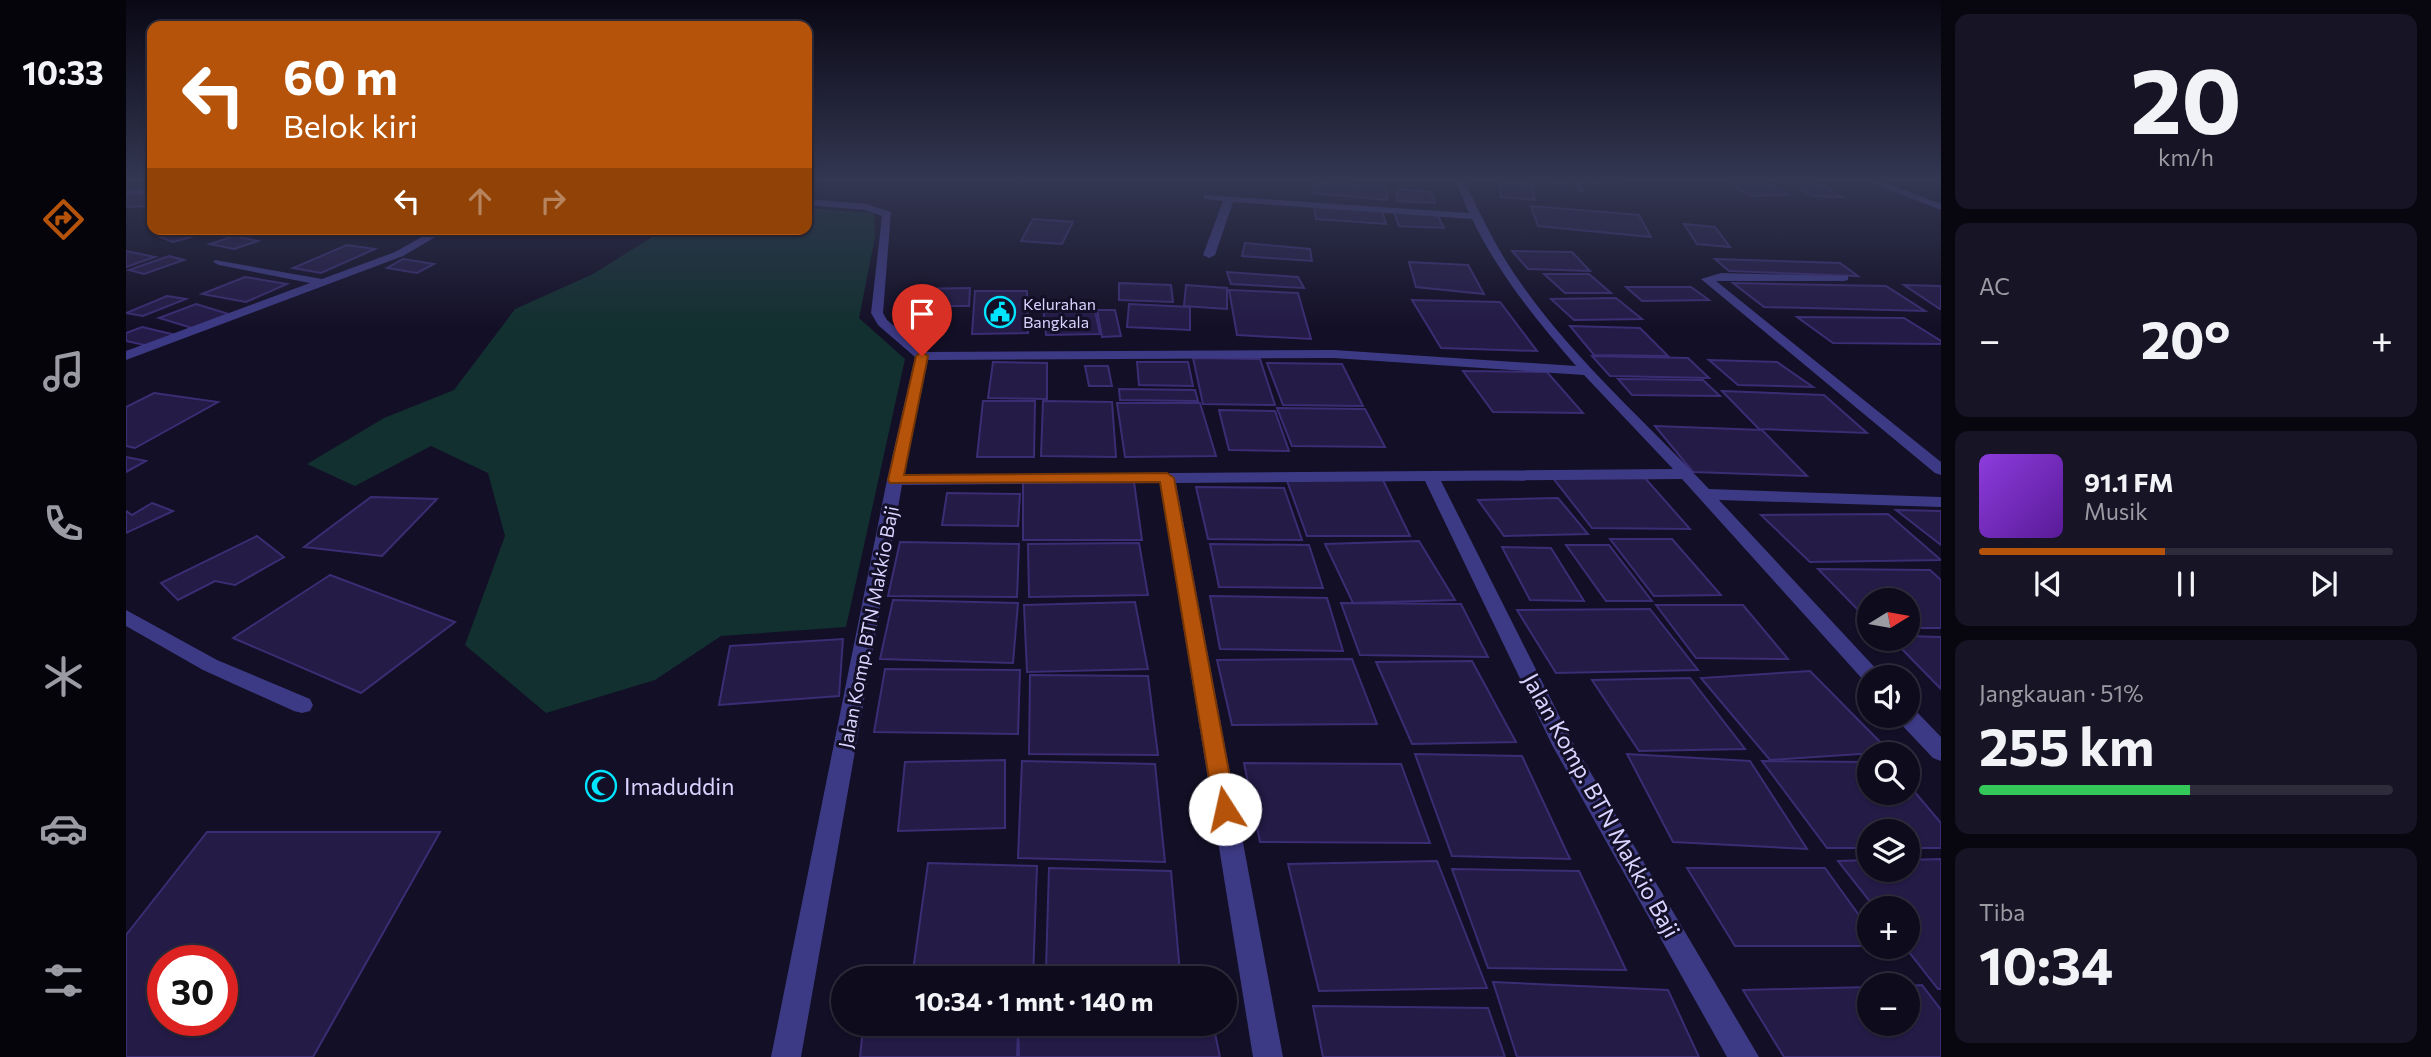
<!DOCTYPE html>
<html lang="id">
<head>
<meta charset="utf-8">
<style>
  body { margin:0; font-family:Commissioner,sans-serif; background:#171425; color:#f1f3f6; height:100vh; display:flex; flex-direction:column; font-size:26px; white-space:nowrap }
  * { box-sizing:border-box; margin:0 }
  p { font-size:23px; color:#9b9ba3 }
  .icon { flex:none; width:38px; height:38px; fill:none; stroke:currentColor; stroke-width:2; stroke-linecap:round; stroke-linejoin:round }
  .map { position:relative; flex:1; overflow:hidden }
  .drawer { display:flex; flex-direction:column; gap:14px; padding:14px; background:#08060f; width:490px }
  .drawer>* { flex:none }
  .banner { position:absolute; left:21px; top:21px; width:665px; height:214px; border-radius:14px; box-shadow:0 2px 5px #0004,0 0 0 2px #2e2b3b; background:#b45309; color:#fff; overflow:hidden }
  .needle { width:46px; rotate:79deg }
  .tools { position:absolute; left:1731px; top:588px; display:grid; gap:14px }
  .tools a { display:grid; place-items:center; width:63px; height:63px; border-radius:50%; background:#0e0b1c; box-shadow:0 2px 5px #0004,0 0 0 2px #2e2b3b; font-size:35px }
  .speed { position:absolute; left:21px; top:945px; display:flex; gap:14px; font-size:35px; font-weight:700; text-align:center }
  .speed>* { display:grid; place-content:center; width:91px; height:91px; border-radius:50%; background:#0e0b1c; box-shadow:0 2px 5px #0004,0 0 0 2px #2e2b3b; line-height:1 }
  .speed .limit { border:10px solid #d22; background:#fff; color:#111 }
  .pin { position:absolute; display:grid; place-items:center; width:60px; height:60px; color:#fff; margin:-72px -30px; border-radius:50% 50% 50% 0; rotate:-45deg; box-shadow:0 0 7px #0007 }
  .pin .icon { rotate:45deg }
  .me { position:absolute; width:77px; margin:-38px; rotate:350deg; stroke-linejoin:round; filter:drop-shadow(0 0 5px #0008) }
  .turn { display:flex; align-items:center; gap:24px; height:147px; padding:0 21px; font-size:32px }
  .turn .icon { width:91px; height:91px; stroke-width:2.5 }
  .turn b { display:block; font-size:49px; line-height:60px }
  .lanes { display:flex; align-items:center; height:66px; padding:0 21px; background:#0003; justify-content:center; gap:35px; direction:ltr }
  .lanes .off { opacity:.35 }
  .big { font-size:52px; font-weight:700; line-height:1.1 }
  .drawer .card { flex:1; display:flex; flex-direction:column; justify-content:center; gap:10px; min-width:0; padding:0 24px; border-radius:14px; background:#171425 }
  .drawer .dial { align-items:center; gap:0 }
  .dial b { font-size:91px; line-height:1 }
  .song { display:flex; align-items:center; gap:21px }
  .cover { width:84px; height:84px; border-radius:10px; background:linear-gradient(135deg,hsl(270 70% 55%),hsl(270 70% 35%)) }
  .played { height:7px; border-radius:4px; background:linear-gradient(90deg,#b45309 45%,#2e2b3b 45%) }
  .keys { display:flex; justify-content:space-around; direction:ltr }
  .heat { display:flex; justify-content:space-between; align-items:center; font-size:38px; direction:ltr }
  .charge { height:10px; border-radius:5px; background:linear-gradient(90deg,#34c759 51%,#2e2b3b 0) }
  .trip { position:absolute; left:705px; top:966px; width:406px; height:70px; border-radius:35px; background:#0e0b1c; box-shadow:0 2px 5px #0004,0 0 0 2px #2e2b3b; font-weight:700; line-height:70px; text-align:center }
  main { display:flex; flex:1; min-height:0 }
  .menu { display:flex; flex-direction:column; width:126px; justify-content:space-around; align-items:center; background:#06040b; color:#9b9ba3 }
  .menu .icon { width:49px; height:49px }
  .menu .selected { color:#b45309 }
  .menu b { font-size:32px; color:#f1f3f6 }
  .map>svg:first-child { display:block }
  .green { fill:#12302f }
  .building { fill:#241b47; stroke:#3b2d73; stroke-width:2; fill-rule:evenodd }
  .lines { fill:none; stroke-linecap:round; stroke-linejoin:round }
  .minor { fill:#3d3a85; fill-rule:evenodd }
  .route { fill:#b45309; stroke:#753606; stroke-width:2 }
  .labels { text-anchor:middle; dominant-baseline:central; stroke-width:6; stroke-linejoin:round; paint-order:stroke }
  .far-poi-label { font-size:16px; fill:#d9d4ff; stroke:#130f26; text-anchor:start }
  .street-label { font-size:19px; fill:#d9d4ff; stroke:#130f26 }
  .near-poi-label { font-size:23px; fill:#d9d4ff; stroke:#130f26; text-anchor:start }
  .near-street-label { font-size:23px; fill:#d9d4ff; stroke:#130f26 }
</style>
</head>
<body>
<main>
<nav class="menu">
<b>10:33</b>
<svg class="icon selected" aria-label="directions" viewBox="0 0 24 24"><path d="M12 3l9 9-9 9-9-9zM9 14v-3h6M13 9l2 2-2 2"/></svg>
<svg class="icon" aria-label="music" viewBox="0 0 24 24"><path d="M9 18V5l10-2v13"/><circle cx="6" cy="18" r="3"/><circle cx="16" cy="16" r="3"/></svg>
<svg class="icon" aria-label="phone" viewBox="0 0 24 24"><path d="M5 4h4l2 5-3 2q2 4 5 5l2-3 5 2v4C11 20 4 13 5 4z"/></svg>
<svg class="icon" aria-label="climate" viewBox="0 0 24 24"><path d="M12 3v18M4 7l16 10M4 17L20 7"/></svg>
<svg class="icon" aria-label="car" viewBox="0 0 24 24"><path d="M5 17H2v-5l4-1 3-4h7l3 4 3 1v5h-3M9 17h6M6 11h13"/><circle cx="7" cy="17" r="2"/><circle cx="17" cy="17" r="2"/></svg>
<svg class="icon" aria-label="filters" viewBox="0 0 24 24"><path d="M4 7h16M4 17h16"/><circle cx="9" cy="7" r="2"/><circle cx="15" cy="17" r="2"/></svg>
</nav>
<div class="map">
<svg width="1815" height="1057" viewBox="0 0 1815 1057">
  <rect width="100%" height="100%" fill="#130f26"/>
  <path class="green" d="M681,208L748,213L749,237L733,318L779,359L720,627L595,636L529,680L420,713L339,645L379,536L362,473L305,446L229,486L181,464L258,418L328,390L389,309L467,274L539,229H681Z"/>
  <g class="building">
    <path d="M1363,180L1440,183L1442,188Z"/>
    <path d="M1463,180L1493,181L1496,186L1465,183Z"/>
    <path d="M1597,180H1633L1663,195L1626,196Z"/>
    <path d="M1189,182L1261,188V200L1188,193Z"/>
    <path d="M1374,183L1406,186L1409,200L1375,197Z"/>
    <path d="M1667,184L1696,185L1716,197L1686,196Z"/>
    <path d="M1270,189L1305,192L1309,203L1272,201Z"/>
    <path d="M0,192H26V206L0,207Z"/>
    <path d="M1405,206L1513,215L1525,237L1412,226Z"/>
    <path d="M1188,207L1256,211L1260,224L1190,219Z"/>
    <path d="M1268,212L1311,214L1318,228L1273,226Z"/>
    <path d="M907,219L947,222L936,244L895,241Z"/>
    <path d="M1558,224L1589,227L1604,247L1571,244Z"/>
    <path d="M53,232L65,237L47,242L34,237Z"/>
    <path d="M108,236L132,241L108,249L84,244Z"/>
    <path d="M1119,243L1184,249L1186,261L1116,256Z"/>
    <path d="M221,245L249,249L195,273L167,268Z"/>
    <path d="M0,251L29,257L0,267Z"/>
    <path d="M1386,251L1446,252L1464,271L1402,269Z"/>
    <path d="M43,256L58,260L18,274L3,270Z"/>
    <path d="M277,259L308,264L291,273L261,268Z"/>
    <path d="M1589,259L1714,263L1732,276L1603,271Z"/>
    <path d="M1283,262L1342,265L1358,294L1290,287Z"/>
    <path d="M1101,272L1172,277L1178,288L1105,284Z"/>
    <path d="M1418,274H1463L1485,293H1439Z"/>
    <path d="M119,277L161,284L120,302L76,294Z"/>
    <path d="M993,283L1045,285L1047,302L993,300Z"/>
    <path d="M1607,283L1760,286L1799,311L1638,307Z"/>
    <path d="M1060,285L1101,288V309L1058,306Z"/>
    <path d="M1778,285L1815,286V309H1814Z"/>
    <path d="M1500,287H1565L1583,300L1516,301Z"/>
    <path d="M844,288L843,306H780L783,289Z"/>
    <path d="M1103,290L1172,293L1185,339L1111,335Z"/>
    <path d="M849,291H901L902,333L846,334Z"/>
    <path d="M41,296L60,299L17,316L0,313Z"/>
    <path d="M1490,298L1516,319L1448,320L1425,299Z"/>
    <path d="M1286,300L1374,302L1411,351L1315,348Z"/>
    <path d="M70,304L103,314L66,328L33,318Z"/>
    <path d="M1003,304L1064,307V330L1001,327Z"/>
    <path d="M968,306L974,334L920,335L917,307Z"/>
    <path d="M971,310H989L995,336L976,337Z"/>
    <path d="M1671,317L1778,318L1815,341V344L1707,343Z"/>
    <path d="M1444,326L1514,328L1542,356L1468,355Z"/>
    <path d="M16,327L50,335L23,346L0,341V333Z"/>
    <path d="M1466,356L1562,358L1583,378L1484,376Z"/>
    <path d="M1067,358L1134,359L1149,405L1077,404Z"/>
    <path d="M1583,360L1651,362L1687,387L1612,385Z"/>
    <path d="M867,362L921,363V399L862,398Z"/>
    <path d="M1011,362H1062L1067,386L1013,385Z"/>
    <path d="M1141,363L1216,364L1237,406L1157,405Z"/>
    <path d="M959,366H982L986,386H963Z"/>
    <path d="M1337,371L1421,372L1457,413L1367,412Z"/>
    <path d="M1492,379L1577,380L1594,396L1506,395Z"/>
    <path d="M993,389L1069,390L1072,401L994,400Z"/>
    <path d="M1596,391L1698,395L1741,433L1633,429Z"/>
    <path d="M28,393L92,402L9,448L0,446V407Z"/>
    <path d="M857,401H909L908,457H851Z"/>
    <path d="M917,401L986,402L990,457L915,456Z"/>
    <path d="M991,403H1074L1090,456L999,457Z"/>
    <path d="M1151,408L1239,409L1259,447L1166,446Z"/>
    <path d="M1093,410L1149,411L1163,451L1103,450Z"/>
    <path d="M1529,426L1636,430L1681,476L1567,472Z"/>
    <path d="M0,457L20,461L0,472Z"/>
    <path d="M1160,478H1256L1284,536H1181Z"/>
    <path d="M1427,478H1519L1564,529L1466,528Z"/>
    <path d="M897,482H1008L1016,540H897Z"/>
    <path d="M1070,487L1158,488L1176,540L1082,539Z"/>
    <path d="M821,493L894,494L892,526L816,525Z"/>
    <path d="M245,497L311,499L256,556L178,547Z"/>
    <path d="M1432,498L1462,534L1378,536L1352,500Z"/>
    <path d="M26,503L47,511L0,533V511L6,515Z"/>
    <path d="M1770,510L1815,511V545Z"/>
    <path d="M1762,514L1815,560L1684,562L1635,515Z"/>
    <path d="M131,536L158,557L109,585L89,581L52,600L35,583Z"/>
    <path d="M1484,539H1546L1595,595L1528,596Z"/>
    <path d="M1293,541L1329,600L1227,603L1199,544Z"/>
    <path d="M774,542L893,544L891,597L762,596Z"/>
    <path d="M1013,543L1022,595L903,597L902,544Z"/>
    <path d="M1084,544L1183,545L1197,588L1093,587Z"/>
    <path d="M1440,545H1483L1526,601H1480Z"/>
    <path d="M1376,547L1425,548L1458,601L1404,600Z"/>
    <path d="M1692,569L1804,570L1815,580V628H1782V600H1743V621Z"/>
    <path d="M204,575L329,622L235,693L107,638Z"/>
    <path d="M1084,596L1201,598L1217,651L1094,649Z"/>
    <path d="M767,600L892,603L887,663L754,659Z"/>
    <path d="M1009,602L1022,669L901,672L898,605Z"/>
    <path d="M1215,603L1335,604L1362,657L1234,655Z"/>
    <path d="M1530,605H1617L1662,659L1570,658Z"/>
    <path d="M1524,609L1572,670L1430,673L1391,610Z"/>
    <path d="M1782,636L1815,637V689L1766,639H1782Z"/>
    <path d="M717,639L713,696L593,705L604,646Z"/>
    <path d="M1226,659L1251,724L1106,725L1091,660Z"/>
    <path d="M1346,661L1390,742L1286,744L1250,662Z"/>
    <path d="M759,669L894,670L892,734L748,732Z"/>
    <path d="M1684,671L1764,752L1644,760L1575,678Z"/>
    <path d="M904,675L1022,676L1032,755L903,754Z"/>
    <path d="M1564,678L1619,749L1513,751L1466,680Z"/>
    <path d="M1289,754L1396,756L1444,859L1326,856Z"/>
    <path d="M1501,754L1624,761L1681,849L1547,842Z"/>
    <path d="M879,760V828L772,831L779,762Z"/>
    <path d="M896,761L1029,764L1039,862L892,858Z"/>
    <path d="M1636,761L1743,762V793H1782V784L1815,823V848H1782V831H1743V848H1701Z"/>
    <path d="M1118,763L1275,764L1304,843L1134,842Z"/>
    <path d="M81,832H314L187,1057H0V935ZM37,961H96V1020H37Z"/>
    <path d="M1815,859V989H1812L1779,947H1782V908H1749L1712,861L1743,860V870H1782V860Z"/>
    <path d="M1311,861L1361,988L1193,991L1162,864Z"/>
    <path d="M802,863L911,866L907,978H786Z"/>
    <path d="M923,868L1045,871L1054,973L920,969Z"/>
    <path d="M1561,868H1699L1743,929V946H1609Z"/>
    <path d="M1326,869L1453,871L1500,970L1362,968Z"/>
    <path d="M1367,982L1542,990L1573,1057H1391Z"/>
    <path d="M1796,985L1815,1010V1057H1658L1617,990L1743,987V1024H1782V986Z"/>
    <path d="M1187,1006L1362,1008L1379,1057H1197Z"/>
    <path d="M892,1024H1087L1094,1057H893Z"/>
    <path d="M737,1028L892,1035L891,1057H734Z"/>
  </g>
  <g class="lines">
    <g class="minor">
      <path d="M1329,180H1338C1351,207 1364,235 1380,261C1434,347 1514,416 1583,489L1815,497V507L1593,500L1753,672L1756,677H1743V684L1739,682L1556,479L1315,481L1446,741L1633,1057H1601L1426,745L1299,481L1050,483L1157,1057H1127L1034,483L776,485L675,1057H645L761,480L789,357L752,325L745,313L756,216L739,210L681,205V199L740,204L765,212L757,313L761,320L799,352L1208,350L1450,366C1411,321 1372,273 1346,219L1107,202L1089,255L1083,258L1077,255L1097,201L1078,199V195L1343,213ZM1208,358L1458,375L1547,469L778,475L802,360Z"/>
      <path d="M1447,180H1455L1458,192H1452Z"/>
      <path d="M1739,180H1752L1815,204V210Z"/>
      <path d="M26,188V194L0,195V189Z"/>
      <path d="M310,229H323L277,256L0,360V351L184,283L93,265L87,262L89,260L196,279L269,252Z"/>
      <path d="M1595,273L1722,276V280L1718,281H1590L1815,462V475L1809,473L1575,279Z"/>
      <path d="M0,610L91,660L184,699L187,705L184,711L176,713L168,711L77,670L0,626Z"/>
      <path d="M1782,708L1789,710L1815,737V761L1807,758L1773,722L1770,716H1782Z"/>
    </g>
  </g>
  <linearGradient id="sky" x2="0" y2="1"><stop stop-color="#0a0815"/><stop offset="0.55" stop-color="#333752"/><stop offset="1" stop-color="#333752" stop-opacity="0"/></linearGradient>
  <rect width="1815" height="328" fill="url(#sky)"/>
  <path class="route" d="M796,352L802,356L778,475L1041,473L1048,478L1110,809L1107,815L1099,818L1091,815L1088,809L1034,482L764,483L762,480L790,356Z"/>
  <defs>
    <g id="civic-ring" transform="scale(1.575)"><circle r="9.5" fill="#130f26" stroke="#00e5ff" stroke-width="1.5"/><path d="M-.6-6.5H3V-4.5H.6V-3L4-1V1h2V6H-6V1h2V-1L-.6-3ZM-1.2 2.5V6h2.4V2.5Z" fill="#00e5ff"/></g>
    <g id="mosque-ring" transform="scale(1.575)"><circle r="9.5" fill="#130f26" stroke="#00e5ff" stroke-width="1.5"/><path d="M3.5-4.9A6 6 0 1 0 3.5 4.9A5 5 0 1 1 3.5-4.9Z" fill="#00e5ff"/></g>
  </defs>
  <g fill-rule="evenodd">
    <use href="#civic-ring" x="874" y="312"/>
    <use href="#mosque-ring" x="475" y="786"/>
  </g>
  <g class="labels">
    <g class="far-poi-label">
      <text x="897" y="303">Kelurahan<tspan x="897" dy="18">Bangkala</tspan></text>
    </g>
    <g class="street-label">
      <text transform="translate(742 627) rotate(-79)">Jalan Komp. BTN Makkio Baji</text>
    </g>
    <g class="near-poi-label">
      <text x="498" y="786">Imaduddin</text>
    </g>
    <g class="near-street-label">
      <text transform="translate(1476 805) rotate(61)">Jalan Komp. BTN Makkio Baji</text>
    </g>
  </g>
</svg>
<div class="tools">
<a><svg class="needle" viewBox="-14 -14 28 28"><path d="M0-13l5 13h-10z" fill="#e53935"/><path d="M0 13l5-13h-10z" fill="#9b9ba3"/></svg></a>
<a><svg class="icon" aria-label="sound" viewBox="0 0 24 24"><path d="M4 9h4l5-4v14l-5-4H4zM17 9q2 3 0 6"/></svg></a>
<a><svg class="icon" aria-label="search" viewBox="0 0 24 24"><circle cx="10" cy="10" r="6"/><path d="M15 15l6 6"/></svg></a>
<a><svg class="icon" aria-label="layers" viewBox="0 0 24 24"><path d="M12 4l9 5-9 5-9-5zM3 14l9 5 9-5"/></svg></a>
<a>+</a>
<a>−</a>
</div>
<div class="speed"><div class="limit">30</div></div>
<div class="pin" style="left:796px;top:356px;background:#d93025"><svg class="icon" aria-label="arrive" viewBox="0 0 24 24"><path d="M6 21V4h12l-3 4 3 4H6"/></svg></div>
<svg class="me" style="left:1099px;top:809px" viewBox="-20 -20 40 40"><circle r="19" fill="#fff"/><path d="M0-13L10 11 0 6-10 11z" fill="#b45309"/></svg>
<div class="trip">10:34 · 1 mnt · 140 m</div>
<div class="banner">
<div class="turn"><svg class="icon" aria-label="left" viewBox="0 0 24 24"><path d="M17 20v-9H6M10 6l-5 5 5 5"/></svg><div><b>60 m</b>Belok kiri</div></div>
<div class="lanes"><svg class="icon" aria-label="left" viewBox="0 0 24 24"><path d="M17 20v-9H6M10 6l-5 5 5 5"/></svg><svg class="icon off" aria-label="ahead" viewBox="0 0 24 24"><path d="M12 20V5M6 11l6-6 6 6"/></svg><svg class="icon off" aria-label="right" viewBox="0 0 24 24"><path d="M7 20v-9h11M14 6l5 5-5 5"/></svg></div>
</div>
</div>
<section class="drawer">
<div class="card dial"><b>20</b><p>km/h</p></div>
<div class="card"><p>AC</p>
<div class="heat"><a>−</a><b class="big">20°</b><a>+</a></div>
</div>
<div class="card">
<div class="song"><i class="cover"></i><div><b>91.1 FM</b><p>Musik</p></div></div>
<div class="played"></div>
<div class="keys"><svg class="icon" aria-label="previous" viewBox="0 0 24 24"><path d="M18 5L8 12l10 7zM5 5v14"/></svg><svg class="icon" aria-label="pause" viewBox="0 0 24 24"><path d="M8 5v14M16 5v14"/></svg><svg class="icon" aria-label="next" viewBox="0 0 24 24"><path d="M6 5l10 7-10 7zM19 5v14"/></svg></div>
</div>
<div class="card"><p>Jangkauan · 51%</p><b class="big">255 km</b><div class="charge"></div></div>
<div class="card"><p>Tiba</p><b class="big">10:34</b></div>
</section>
</main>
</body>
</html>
